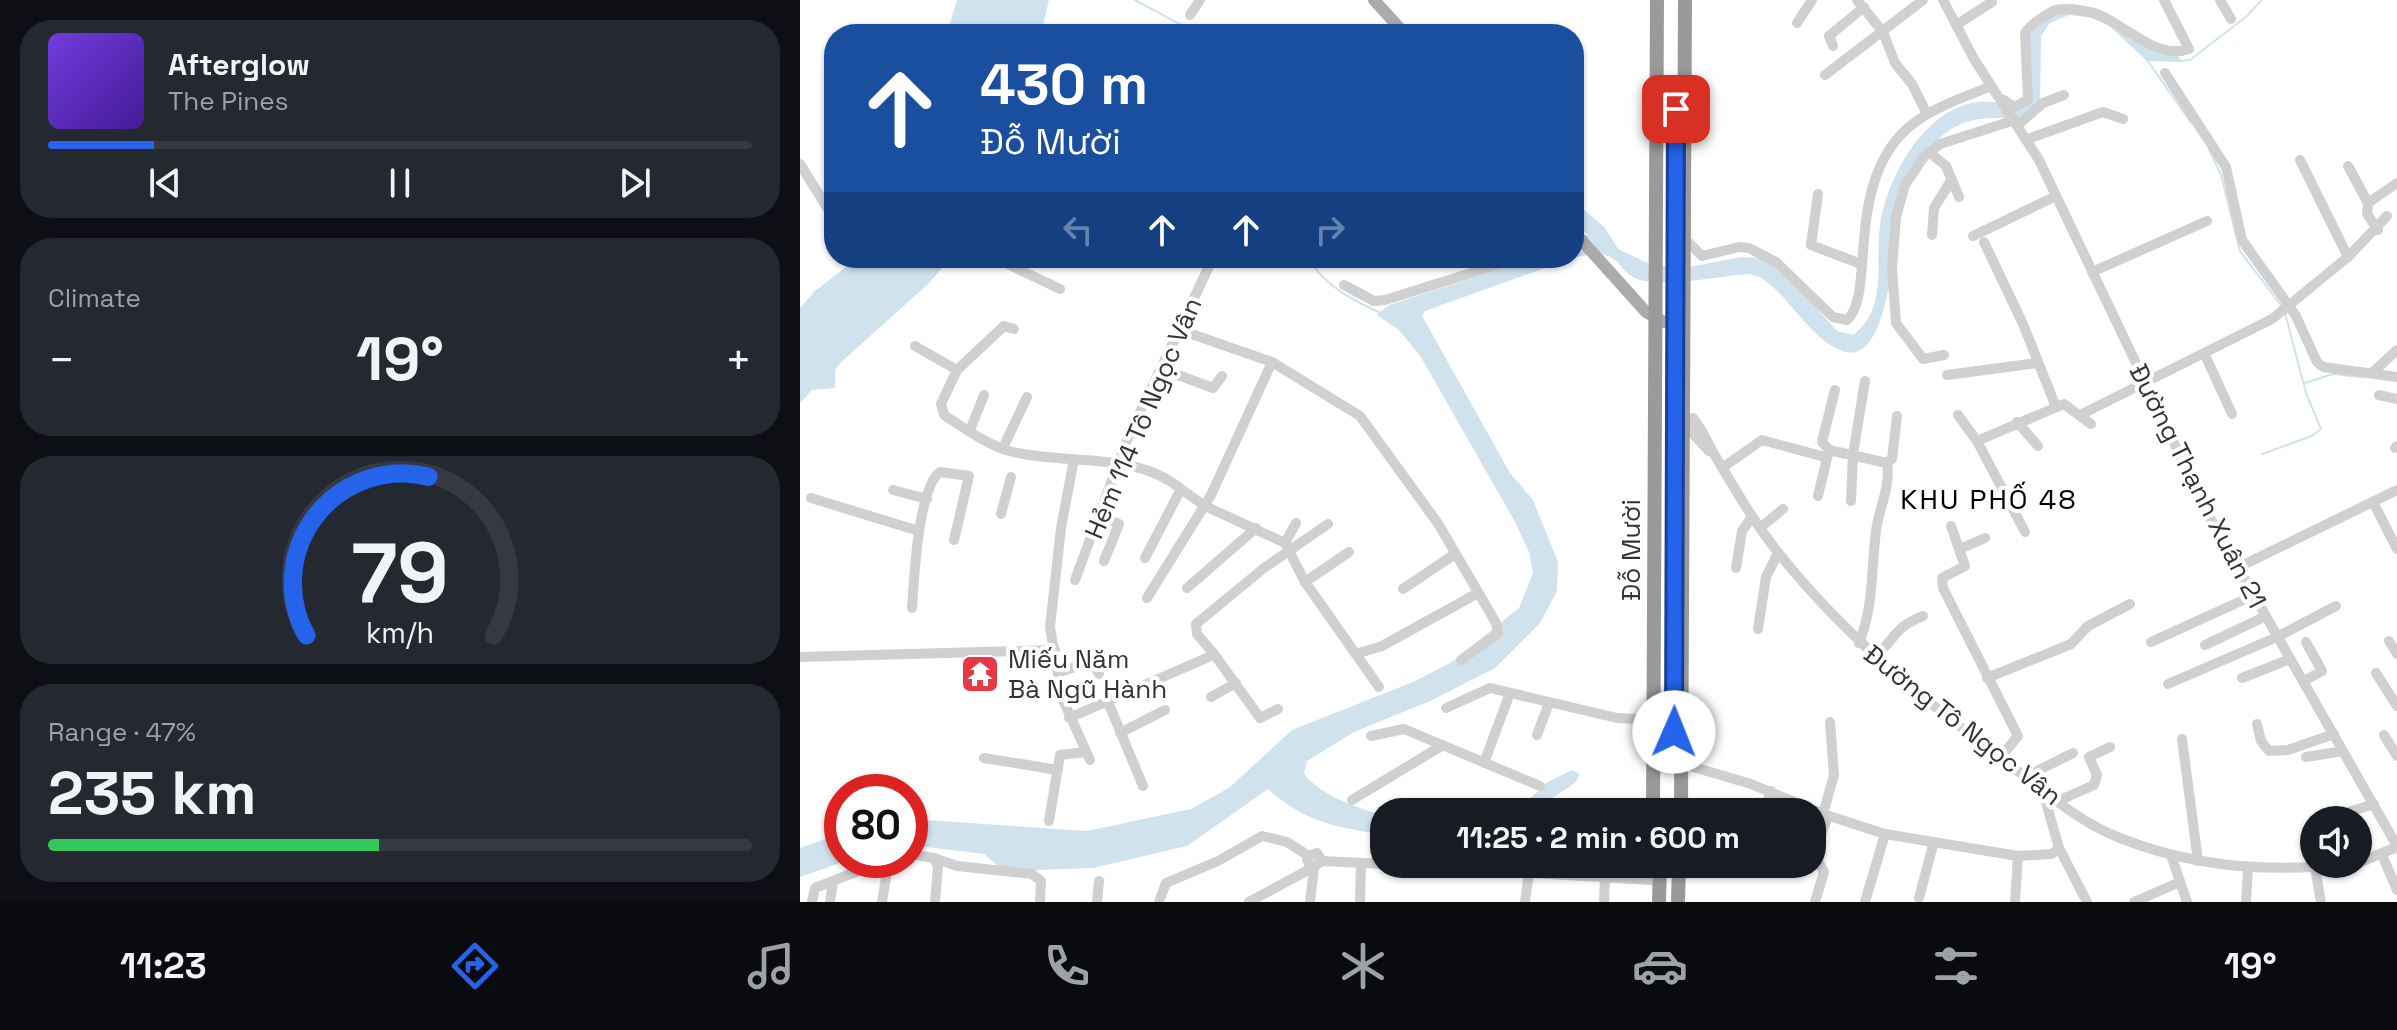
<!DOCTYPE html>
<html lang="en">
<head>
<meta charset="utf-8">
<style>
  body { margin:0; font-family:"Space Grotesk",sans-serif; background:#242831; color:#f1f3f6; height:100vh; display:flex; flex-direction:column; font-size:30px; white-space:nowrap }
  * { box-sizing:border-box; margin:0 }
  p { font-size:26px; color:#9ea1a6 }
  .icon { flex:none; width:44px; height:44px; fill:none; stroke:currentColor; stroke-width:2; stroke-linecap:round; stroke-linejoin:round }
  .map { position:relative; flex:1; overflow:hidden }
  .details { display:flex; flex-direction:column; gap:20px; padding:20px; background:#0d0f14; width:800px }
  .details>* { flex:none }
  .banner { position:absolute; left:24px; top:24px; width:760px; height:244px; border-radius:32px; box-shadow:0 2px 6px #0004; background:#1a4fa0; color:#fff; overflow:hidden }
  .fabs { position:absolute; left:1500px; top:806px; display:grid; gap:16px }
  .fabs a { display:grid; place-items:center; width:72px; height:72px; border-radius:50%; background:#171b24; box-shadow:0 2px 6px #0004; font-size:40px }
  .speed { position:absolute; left:24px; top:774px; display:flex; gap:16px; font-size:40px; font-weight:700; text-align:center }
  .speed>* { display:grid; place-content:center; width:104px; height:104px; border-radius:50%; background:#171b24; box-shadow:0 2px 6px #0004; line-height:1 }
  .speed .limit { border:12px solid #d22; background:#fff; color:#111 }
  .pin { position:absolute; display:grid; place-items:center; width:68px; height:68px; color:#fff; margin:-34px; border-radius:16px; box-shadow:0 4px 12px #0006 }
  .me { position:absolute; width:88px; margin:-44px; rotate:1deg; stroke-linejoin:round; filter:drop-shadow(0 0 6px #0008) }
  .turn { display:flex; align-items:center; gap:28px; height:168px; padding:0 24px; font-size:36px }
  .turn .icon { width:104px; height:104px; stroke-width:2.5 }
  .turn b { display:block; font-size:56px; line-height:68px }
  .lanes { display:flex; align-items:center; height:76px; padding:0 24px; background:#0003; justify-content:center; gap:40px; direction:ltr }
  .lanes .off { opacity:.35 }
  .big { font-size:60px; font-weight:600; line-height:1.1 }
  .details .widget { flex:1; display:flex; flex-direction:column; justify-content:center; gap:12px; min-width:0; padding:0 28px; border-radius:32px; background:#242831 }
  .details .dial { align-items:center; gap:0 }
  .dial svg { height:208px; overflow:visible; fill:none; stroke:#363941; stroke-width:7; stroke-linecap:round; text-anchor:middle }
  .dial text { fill:#f1f3f6; stroke:none }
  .song { display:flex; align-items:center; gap:24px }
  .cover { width:96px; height:96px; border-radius:12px; background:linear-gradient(135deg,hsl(260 70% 55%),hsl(260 70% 35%)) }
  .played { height:8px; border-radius:4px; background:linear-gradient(90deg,#2563eb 15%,#363941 15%) }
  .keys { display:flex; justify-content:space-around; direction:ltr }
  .heat { display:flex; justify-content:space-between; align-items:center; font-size:44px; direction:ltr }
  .charge { height:12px; border-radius:6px; background:linear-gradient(90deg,#34c759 47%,#363941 0) }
  .trip { position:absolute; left:570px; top:798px; width:456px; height:80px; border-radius:32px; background:#171b24; box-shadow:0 2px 6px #0004; font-weight:600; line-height:80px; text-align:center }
  .dock { display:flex; height:128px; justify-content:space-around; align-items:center; background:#090b0e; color:#9ea1a6 }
  .dock .icon { width:56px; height:56px }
  .dock .on { color:#2563eb }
  .dock b { font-size:36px; color:#f1f3f6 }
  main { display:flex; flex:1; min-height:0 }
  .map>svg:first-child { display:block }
  .water { fill:#cfe2ee }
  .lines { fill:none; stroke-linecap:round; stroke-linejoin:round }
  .stream { stroke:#cfe2ee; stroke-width:2 }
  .minor { stroke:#d0d0d0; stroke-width:10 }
  .major { stroke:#ababab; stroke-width:12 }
  .highway { stroke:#9a9a9a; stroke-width:14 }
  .route-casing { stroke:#184099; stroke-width:20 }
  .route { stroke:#2563eb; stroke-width:14 }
  .labels { text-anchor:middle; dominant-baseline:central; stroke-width:8; stroke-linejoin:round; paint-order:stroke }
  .street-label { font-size:26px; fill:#333; stroke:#fff }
  .poi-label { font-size:26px; fill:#333; stroke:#fff; text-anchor:start }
  .neighbourhood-label { font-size:28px; letter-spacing:2px; fill:#000; stroke:#fff }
</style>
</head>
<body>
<main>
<section class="details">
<div class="widget">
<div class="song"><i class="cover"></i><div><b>Afterglow</b><p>The Pines</p></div></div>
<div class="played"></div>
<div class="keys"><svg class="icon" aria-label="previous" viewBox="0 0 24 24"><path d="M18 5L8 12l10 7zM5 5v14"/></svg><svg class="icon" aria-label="pause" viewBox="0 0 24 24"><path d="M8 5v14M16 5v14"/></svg><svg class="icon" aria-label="next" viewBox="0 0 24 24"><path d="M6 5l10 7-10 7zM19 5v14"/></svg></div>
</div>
<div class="widget"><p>Climate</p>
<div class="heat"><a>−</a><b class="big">19°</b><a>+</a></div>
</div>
<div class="widget dial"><svg viewBox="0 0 100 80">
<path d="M14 69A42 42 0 1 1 86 69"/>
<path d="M14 69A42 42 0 0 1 61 8" stroke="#2563eb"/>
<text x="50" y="56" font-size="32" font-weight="700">79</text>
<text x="50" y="72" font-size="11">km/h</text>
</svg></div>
<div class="widget"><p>Range · 47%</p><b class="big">235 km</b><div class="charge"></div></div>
</section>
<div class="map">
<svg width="1597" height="902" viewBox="0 0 1597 902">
  <rect width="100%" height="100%" fill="#fff"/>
  <g class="water">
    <path d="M157,0H249L241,34H147Z"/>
    <path d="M1283,6C1320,7 1343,50 1378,56L1382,62L1347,61L1302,19L1269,15L1250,23L1241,36L1240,103C1235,107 1227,115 1221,117C1214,120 1203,118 1196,118C1170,118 1150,125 1132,146C1123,156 1109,173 1104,186C1094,211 1095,375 1040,350C1007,336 990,296 960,277L948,274C913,277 881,285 846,281C812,277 828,243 774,258V238L788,235L774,221V201L805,228L818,249L852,265L884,268L942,257L959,258L978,265L1037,331L1053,335C1088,309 1075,263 1080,226C1086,180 1122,113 1172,103C1188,99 1206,105 1222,107L1231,100L1229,35L1250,16Z"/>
    <path d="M57,258H151L128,284L39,364L35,370V388L12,390L0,403V308L14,292Z"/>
    <path d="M734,258H773L625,311L622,316L710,473L733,500L758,562L757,591L740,623L695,668L630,701L554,732L507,761L504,774C522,796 556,808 584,815V835C534,826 508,824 468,789L387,846L293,868L236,870L198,866L184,854L110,845V819L287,831L391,809L429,788L492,730L613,682L652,662L719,608L733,573L729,552L715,522L621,357L599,330L577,315L589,305Z"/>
    <path d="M772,770L780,774L775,783L731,812H717L746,783Z"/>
    <path d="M42,833V860H48L0,877V848Z"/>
  </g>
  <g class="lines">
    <g class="stream">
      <path d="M335,0L398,34"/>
      <path d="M1347,60L1392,124"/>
      <path d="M1379,61L1390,60L1447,16L1462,0"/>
      <path d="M1409,149L1421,175L1440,251L1482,307"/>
      <path d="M508,258C524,285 553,301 581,313"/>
      <path d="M1505,383L1533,374L1561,377"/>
      <path d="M1462,454L1512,436L1521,429L1506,393L1485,313"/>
    </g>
    <g class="minor">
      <path d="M1057,0L1083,32L1095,63L1112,84L1127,114"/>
      <path d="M1143,0L1174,59L1239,160L1411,520L1597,846"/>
      <path d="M1420,0L1431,19"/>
      <path d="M390,15L400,0"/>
      <path d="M997,23L1012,0"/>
      <path d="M1156,25L1192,2"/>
      <path d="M1033,46L1029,36L1064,7"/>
      <path d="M1365,73L1426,167L1442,240L1496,316L1517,362L1523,367L1597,377"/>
      <path d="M1025,75L1123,0"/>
      <path d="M1204,100L1214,107L1228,100L1225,33C1232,23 1244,16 1255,10C1315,0 1345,64 1389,49L1364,0"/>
      <path d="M1218,125L1243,103L1264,95"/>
      <path d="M1228,139L1303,112L1323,119"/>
      <path d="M1129,152L1146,166L1159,197"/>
      <path d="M1500,160L1548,257"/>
      <path d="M0,164L34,219"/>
      <path d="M1548,166L1568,203"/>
      <path d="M1018,194L1011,245L1061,264"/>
      <path d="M1578,230L1567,214L1568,203L1597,183"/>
      <path d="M1132,235L1134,208L1152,179"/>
      <path d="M1173,236L1256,196"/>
      <path d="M884,238L902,256L939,247L949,248L976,262L1033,317L1047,320C1077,294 1042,177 1114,123C1136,106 1166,97 1191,86"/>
      <path d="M1184,242L1223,324L1256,407"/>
      <path d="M195,258L260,289"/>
      <path d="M561,258L564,261"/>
      <path d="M1292,272L1407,221"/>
      <path d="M544,285L574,301L585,300L719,258"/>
      <path d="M380,330L472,362L560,416L639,525L696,623L698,633L661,660"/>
      <path d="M115,346L157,370L141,404L144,415C163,427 187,445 209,451C265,466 334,450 381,489"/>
      <path d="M1144,355L1123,359L1096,323L1092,269L1096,217L1105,185L1123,158L1140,144L1215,120"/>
      <path d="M1405,355L1432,414"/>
      <path d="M362,369L413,388L422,376"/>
      <path d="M157,370L204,326L214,329"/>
      <path d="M1572,373L1597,350"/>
      <path d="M1147,375L1237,363"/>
      <path d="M1579,395L1597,399"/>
      <path d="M1158,415L1177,441L1264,404L1291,424"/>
      <path d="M1280,415L1472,319L1548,257L1587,216"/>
      <path d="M882,422L893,418C904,431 908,445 917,459C936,491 954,522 977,551C1045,637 1127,703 1214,768C1247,793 1280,823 1320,838C1393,867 1470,873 1547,864"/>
      <path d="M882,422L909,451"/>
      <path d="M1217,422L1238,446"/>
      <path d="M170,430L184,395"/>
      <path d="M1177,441L1225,532"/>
      <path d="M203,448L227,397"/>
      <path d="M1595,448L1597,446"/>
      <path d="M1029,450L1022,442L1035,390"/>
      <path d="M274,459L261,528L250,627L262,698L290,760"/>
      <path d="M1087,463L1092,459L1097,416"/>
      <path d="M922,468L962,440L1025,457"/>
      <path d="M93,490L127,499"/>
      <path d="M1018,496L1029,450L1087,463C1091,486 1079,508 1076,531C1071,570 1074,606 1059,643"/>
      <path d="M11,498L119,531"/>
      <path d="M1051,501L1053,454L1065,381"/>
      <path d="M1573,502L1597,549"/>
      <path d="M201,514L211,477"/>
      <path d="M299,515L319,524L304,561"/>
      <path d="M1151,526L1165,566L1142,578L1143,588L1218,736L1200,758"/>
      <path d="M960,528L983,509"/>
      <path d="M485,543L496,523"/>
      <path d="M1160,549L1185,538"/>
      <path d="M345,558L381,489L405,506L485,543L505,582L579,687"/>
      <path d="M936,568L942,531L952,517"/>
      <path d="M1437,568L1597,490"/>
      <path d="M275,580L327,440L413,258"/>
      <path d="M505,582L549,552"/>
      <path d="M387,588L456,528"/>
      <path d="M603,589L655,554"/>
      <path d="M347,598L411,495L472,362"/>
      <path d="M112,608C114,580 118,488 140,472L169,476L154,540"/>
      <path d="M958,629L966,577L978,553"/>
      <path d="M1589,641L1597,654"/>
      <path d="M1351,642L1452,596"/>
      <path d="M1405,645L1464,617"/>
      <path d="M414,654L460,718L478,709"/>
      <path d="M556,654L582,646L678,593"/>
      <path d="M0,657L255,650"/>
      <path d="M1074,657C1097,638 1093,628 1123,616"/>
      <path d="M259,672L292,662L299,674"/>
      <path d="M1576,673L1597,706"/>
      <path d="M1187,678L1271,644L1288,626L1330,604"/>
      <path d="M1442,678L1490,659"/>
      <path d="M1504,681L1522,671L1506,642"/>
      <path d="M1368,684L1477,637L1536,606"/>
      <path d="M411,697L436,683"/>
      <path d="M308,702L343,786"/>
      <path d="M646,708L690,688L817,718L855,720"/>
      <path d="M269,718L411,656L414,654L397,634L396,624L464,568L528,524"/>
      <path d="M1457,724L1461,741L1469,751L1488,750L1534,734"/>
      <path d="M320,733L365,710"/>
      <path d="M737,735L749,703"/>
      <path d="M1584,735L1597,756"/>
      <path d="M571,736L604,729L740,786"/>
      <path d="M1382,739L1398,861"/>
      <path d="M1506,757L1543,751"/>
      <path d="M184,758L258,770"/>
      <path d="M684,763L710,693"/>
      <path d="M883,764L951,784L1023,814L1085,834L1218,856L1252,854L1259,848"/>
      <path d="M1225,777L1273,753"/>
      <path d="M1243,792L1259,848L1287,902"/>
      <path d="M552,800L643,745"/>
      <path d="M1258,801L1294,785L1297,775L1289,757L1310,747"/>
      <path d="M964,812L971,791"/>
      <path d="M1023,814L1034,775L1030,722"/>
      <path d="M1536,816L1574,804"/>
      <path d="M249,821L260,755L286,752"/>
      <path d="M110,854L134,858L138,867L135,902"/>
      <path d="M1014,854L1024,872L1015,902"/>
      <path d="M1371,855L1387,902"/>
      <path d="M1582,855L1597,890"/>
      <path d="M134,858L157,866L232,874L241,881L240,902"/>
      <path d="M1012,859L1028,816"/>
      <path d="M522,861L512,868L507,860L509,856L517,853L522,861L584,864"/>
      <path d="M1558,863L1597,847"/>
      <path d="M584,864L851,880"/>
      <path d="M996,864L1003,867L1009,864"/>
      <path d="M1515,868L1521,902"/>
      <path d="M1119,898L1133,845"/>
      <path d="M12,902L15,888L86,860"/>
      <path d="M30,902L33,882"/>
      <path d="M82,902L89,860"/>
      <path d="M297,902L299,881"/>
      <path d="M359,902L366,883L418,861L462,836L487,842L509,856"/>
      <path d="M449,902L512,868"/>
      <path d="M510,902L514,868"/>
      <path d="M560,902L561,863"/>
      <path d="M725,902L729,872"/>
      <path d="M804,902L805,877"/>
      <path d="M1065,902L1085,834"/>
      <path d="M1215,902L1218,856"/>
      <path d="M1334,902L1380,882"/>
      <path d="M1446,902L1448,868"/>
    </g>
    <g class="major">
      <path d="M574,0L605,34"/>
      <path d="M774,232L846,312L864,322"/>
    </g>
    <g class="highway">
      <path d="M853,812L857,0"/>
      <path d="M881,812L885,0"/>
      <path d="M859,902L860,864"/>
      <path d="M878,902L879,864"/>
    </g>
  </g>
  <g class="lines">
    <g class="route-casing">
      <path id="route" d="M874,732L876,109"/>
    </g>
    <use href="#route" class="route"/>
  </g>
  <defs>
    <g id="temple-square" transform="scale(2)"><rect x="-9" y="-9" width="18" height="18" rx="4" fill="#e63946" stroke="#fff"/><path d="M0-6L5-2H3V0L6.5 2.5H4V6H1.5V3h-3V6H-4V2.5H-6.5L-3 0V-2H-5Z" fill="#fff"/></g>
  </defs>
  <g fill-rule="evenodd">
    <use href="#temple-square" x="180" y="674"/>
  </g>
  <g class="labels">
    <g class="street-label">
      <text transform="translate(343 418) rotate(-67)">Hẻm 114 Tô Ngọc Vân</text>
      <text transform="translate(1398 486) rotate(63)">Đường Thạnh Xuân 21</text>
      <text transform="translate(831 550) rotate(-90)">Đỗ Mười</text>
      <text transform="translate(1163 725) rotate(38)">Đường Tô Ngọc Vân</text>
    </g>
    <g class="poi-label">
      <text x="208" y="659">Miếu Năm<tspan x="208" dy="30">Bà Ngũ Hành</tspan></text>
    </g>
    <g class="neighbourhood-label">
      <text x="1189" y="499">KHU PHỐ 48</text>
    </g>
  </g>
</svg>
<div class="fabs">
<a><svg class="icon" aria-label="sound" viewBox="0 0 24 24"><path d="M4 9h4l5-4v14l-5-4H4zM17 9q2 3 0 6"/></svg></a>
</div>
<div class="speed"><div class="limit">80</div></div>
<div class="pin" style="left:876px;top:109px;background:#d93025"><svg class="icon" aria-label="arrive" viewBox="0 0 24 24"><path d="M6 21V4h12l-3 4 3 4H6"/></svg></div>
<svg class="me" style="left:874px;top:732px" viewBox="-20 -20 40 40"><circle r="19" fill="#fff"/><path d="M0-13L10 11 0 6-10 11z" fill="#2563eb"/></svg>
<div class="trip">11:25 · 2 min · 600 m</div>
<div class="banner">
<div class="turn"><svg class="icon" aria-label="ahead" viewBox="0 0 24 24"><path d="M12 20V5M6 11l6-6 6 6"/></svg><div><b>430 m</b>Đỗ Mười</div></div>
<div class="lanes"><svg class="icon off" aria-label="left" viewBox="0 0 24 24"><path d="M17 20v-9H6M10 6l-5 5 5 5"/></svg><svg class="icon" aria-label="ahead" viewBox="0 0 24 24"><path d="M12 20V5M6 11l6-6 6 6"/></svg><svg class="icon" aria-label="ahead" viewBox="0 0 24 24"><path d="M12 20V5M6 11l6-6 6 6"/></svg><svg class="icon off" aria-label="right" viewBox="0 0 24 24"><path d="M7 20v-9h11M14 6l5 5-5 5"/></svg></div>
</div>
</div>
</main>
<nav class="dock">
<b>11:23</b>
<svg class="icon on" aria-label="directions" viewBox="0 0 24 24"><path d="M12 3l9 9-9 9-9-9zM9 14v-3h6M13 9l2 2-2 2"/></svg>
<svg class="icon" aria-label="music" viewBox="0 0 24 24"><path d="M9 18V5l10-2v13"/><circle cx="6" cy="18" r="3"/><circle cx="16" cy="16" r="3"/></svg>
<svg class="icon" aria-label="phone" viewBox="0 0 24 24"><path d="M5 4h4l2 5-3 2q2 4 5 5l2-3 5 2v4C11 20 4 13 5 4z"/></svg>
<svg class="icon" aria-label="climate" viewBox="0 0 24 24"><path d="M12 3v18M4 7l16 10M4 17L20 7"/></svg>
<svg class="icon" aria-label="car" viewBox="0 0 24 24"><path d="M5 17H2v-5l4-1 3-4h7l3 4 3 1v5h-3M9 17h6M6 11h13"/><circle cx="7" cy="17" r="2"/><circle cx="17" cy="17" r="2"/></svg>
<svg class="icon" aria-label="filters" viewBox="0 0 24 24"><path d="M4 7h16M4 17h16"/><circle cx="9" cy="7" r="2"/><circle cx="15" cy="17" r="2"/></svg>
<b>19°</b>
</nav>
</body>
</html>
